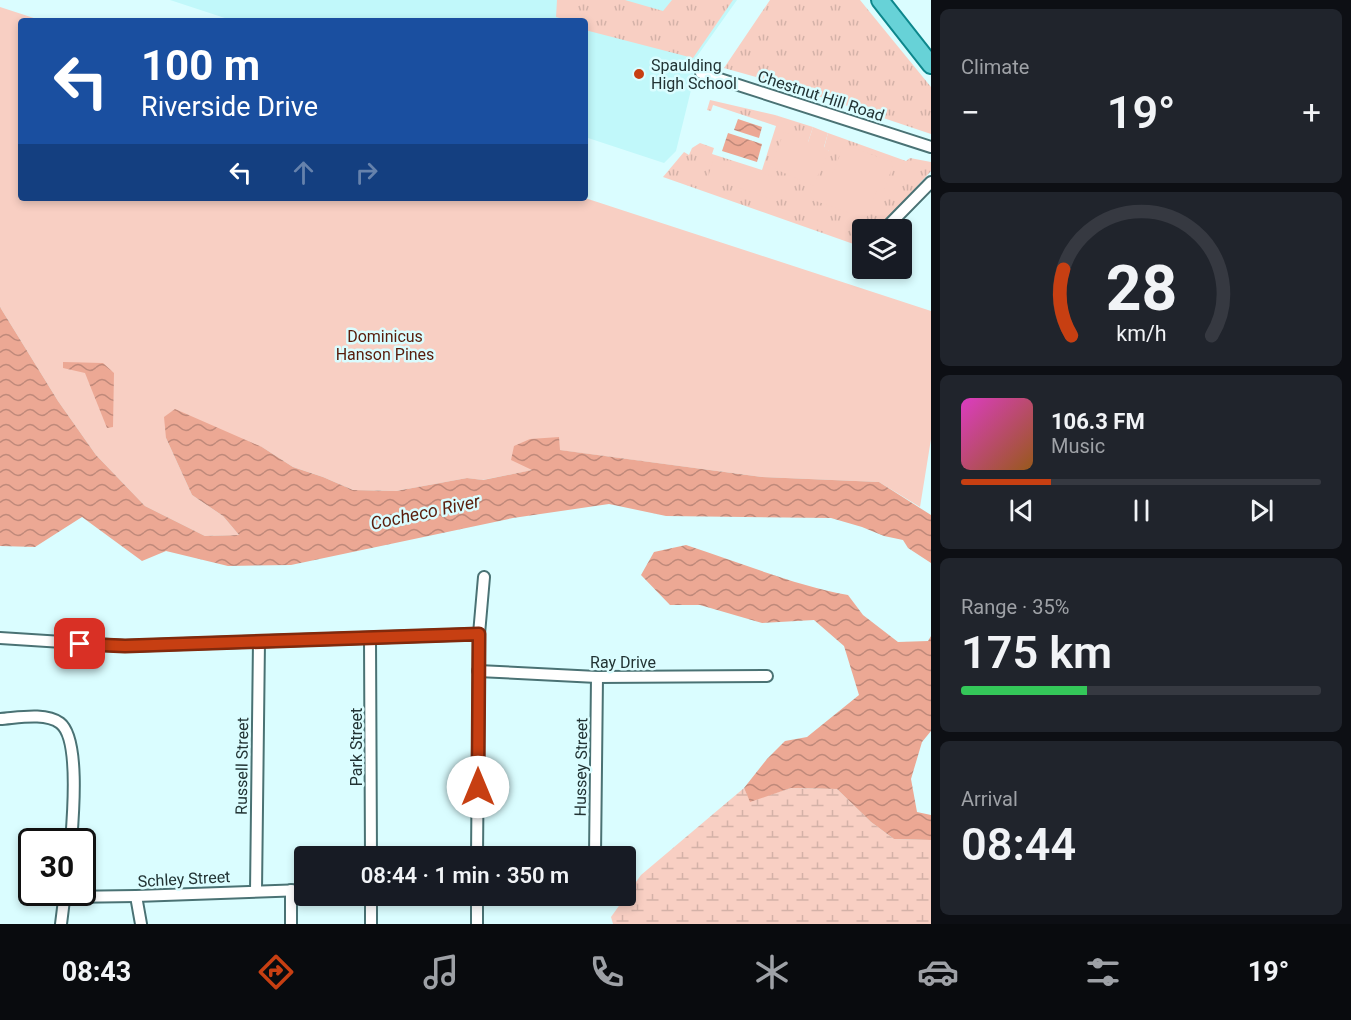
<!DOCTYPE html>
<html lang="en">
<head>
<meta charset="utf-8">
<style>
  body { margin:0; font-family:Roboto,sans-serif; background:#20242c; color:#f1f3f6; height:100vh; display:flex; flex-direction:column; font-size:22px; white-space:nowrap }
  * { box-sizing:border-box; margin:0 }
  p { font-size:20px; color:#9ea1a6 }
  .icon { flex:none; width:33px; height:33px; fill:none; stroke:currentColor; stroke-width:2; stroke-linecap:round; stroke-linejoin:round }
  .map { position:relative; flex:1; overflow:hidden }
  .details { display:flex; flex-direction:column; gap:9px; padding:9px; background:#0d0f14; width:420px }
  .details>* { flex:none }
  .top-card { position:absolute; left:18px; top:18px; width:570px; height:183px; border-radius:6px; box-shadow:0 3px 9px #0003; background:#1a4fa0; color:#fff; overflow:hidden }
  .fabs { position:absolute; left:852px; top:219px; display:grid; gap:12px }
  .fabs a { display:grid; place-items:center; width:60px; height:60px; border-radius:6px; background:#171b24; box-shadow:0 3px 9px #0003; font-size:30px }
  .speed { position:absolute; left:18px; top:828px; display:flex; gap:12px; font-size:30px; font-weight:700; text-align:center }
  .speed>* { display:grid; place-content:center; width:78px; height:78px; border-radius:50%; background:#171b24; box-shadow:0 3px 9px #0003; line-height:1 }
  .speed .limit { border:3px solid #111; border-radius:9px; background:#fff; color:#111 }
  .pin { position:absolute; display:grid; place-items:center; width:51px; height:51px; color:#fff; margin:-26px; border-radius:12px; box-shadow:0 3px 9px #0006 }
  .me { position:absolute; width:66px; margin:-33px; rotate:0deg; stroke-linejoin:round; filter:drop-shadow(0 0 4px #0008) }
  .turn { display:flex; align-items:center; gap:21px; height:126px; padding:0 24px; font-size:27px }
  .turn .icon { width:78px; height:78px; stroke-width:2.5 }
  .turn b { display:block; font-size:42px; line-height:51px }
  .lanes { display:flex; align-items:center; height:57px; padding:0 24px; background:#0003; justify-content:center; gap:30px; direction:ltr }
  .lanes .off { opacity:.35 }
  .big { font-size:45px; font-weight:600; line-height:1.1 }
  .details .widget { flex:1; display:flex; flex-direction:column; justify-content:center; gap:9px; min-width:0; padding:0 21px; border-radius:9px; background:#20242c }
  .details .dial { align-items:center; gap:0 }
  .dial svg { height:156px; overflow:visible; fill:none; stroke:#363941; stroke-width:7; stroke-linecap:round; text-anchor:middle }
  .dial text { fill:#f1f3f6; stroke:none }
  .song { display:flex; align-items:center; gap:18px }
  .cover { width:72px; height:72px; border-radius:9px; background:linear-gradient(135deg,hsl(310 70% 55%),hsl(30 70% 35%)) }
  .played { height:6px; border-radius:3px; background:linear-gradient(90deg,#c73f12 25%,#363941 25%) }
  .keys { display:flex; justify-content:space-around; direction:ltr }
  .heat { display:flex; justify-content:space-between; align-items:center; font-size:33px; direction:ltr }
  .charge { height:9px; border-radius:4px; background:linear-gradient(90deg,#34c759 35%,#363941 0) }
  .trip { position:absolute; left:294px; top:846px; width:342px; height:60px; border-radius:6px; background:#171b24; box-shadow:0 3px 9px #0003; font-weight:600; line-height:60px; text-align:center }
  .dock { display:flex; height:96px; justify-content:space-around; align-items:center; background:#090b0e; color:#9ea1a6 }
  .dock .icon { width:42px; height:42px }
  .dock .active { color:#c73f12 }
  .dock b { font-size:27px; color:#f1f3f6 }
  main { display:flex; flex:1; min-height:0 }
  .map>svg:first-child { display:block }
  .built { fill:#c1f8fa }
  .grass { fill:url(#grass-tufts) }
  .wetland { fill:url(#wetland-marsh) }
  .green { fill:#f8cfc3 }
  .water { fill:url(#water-waves) }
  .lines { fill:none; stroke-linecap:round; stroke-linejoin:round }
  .street-casing { stroke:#4a7274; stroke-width:14 }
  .primary-casing { stroke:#0d878c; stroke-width:20 }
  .street { stroke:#fff; stroke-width:10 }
  .primary { stroke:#67d2d7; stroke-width:16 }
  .route-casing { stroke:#81290c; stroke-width:15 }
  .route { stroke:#c73f12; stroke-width:10 }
  .poi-dot { fill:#c73f12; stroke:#dafdff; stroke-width:2 }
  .labels { text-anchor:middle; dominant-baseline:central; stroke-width:5; stroke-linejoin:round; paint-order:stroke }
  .poi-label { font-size:16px; fill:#223334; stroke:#dafdff; text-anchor:start }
  .street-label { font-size:16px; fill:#223334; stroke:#dafdff }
  .park-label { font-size:16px; fill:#581c0a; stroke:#dafdff }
  .water-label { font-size:18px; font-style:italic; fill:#5a1e0c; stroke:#dafdff }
</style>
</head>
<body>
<main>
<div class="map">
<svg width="931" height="924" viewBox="0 0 931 924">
  <defs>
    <pattern id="grass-tufts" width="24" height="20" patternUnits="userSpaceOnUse" patternTransform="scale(1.5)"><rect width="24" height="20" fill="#f8cfc3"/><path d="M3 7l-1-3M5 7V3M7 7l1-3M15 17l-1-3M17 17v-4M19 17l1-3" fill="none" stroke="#d4b2a8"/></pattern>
    <pattern id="wetland-marsh" width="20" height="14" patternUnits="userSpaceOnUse" patternTransform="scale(1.5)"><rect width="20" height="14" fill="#f8cfc3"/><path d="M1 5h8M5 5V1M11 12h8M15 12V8" fill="none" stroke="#d4b2a8"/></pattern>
    <pattern id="water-waves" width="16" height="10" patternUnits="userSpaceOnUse" patternTransform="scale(1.5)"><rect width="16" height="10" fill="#eca894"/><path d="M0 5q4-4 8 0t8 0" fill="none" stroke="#bf897a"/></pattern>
  </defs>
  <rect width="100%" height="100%" fill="#dafdff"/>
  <path class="built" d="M170,0H737L695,59L691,90L676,151L664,163L585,137V21H234Z"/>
  <g class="grass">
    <path d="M557,0H625L663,11L672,0H733L693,58L585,30V21H570L556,17Z"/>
    <path d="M770,0H860L931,87V134L788,86L724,68Z"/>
    <path d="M710,100L775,115L813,127L808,142L771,167L829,151L824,148L828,133L906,161L910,158L931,162V171L878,229L862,230V247L663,177L684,152L689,155L692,148L700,143L714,148L712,154L762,170L776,126L713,105L711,111L707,110Z"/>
  </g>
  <path class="wetland" d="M744,788L750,801L791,788L837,789L871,822L894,839L931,840V924H613L611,917L641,875Z"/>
  <g class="green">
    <path d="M0,7L43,21H21V198H585L931,311V439L920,507L879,482L762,477L559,450L558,437L533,470L482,480L467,478L396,491L353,490L323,477L293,467L262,447L166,438L192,495L223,516L239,535L205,536L145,506L96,455L58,401L0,307Z"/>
    <path d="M813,127L828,133L824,147L829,151L813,186L771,167L784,132L808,142Z"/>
    <path d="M844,144L894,163L883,192L877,190L866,219L813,200L824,170L833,173Z"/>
    <path d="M714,158L778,178L771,199L708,177Z"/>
  </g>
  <g class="water">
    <path d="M738,119L762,127L759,138L734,130Z"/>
    <path d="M728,133L762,144L757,162L722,151Z"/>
    <path d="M0,307L58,401L96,455L145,506L205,536L239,535L223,516L192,495L166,438L164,417L175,409L262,447L293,467L323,477L353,490L396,491L467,478L483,480L532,470L511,460L514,446L530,439L559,437L560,450L762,477L879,482L931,515V563L908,548L903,540L884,536L862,527L831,518L666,516L609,504L513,518L291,565L228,566L166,551L142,561L82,517L35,547L0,546Z"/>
    <path d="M63,362L103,363L114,373L113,427L107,428L85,373L63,368Z"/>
    <path d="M686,545C739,562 793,585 848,595L863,615L898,642L928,641L931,636V731L922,742L911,779L917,812L931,815V840L894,839L871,822L837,789L791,788L750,802L744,788L767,759L785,741L807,737L859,695L844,646L814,620L762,623L700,605H670L641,575L654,552Z"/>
  </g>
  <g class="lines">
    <g class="street-casing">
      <g id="street">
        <path d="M701,73L931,147"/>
        <path d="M884,230L931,182"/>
        <path d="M0,638L125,646L479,634"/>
        <path d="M370,638L371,856"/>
        <path d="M478,671L597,677L767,676"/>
        <path d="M0,719C17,718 45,712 60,723C80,738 73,817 71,842"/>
        <path d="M477,856L479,634L484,577"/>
        <path d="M595,856L597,677"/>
        <path d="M291,890V924"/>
        <path d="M256,891L259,641"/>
        <path d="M136,896L141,924"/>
        <path d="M65,897L136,896L304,890"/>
        <path d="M61,924L65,892"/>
        <path d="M371,924V896"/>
        <path d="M477,924V896"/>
      </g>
    </g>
    <g class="primary-casing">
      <path id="primary" d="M880,0L931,65"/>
    </g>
    <use href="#street" class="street"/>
    <use href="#primary" class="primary"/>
  </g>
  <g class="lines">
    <g class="route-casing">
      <path id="route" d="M80,644L125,646L479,634L478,787"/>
    </g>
    <use href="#route" class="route"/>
  </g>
  <circle class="poi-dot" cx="639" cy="74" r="6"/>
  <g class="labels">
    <g class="poi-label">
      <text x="651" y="65">Spaulding<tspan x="651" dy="18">High School</tspan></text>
    </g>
    <g class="street-label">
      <text transform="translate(821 96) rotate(18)">Chestnut Hill Road</text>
      <text x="623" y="662">Ray Drive</text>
      <text transform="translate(356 747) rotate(-90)">Park Street</text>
      <text transform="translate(242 766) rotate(-89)">Russell Street</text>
      <text transform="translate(581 767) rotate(-89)">Hussey Street</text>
      <text transform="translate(184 879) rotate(-3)">Schley Street</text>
    </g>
    <g class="park-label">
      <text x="385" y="336">Dominicus<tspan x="385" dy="18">Hanson Pines</tspan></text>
    </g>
    <g class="water-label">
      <text transform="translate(425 512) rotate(-12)">Cocheco River</text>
    </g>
  </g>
</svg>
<div class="fabs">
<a><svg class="icon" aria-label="layers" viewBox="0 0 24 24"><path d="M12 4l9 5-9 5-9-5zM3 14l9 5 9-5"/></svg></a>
</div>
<div class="speed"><div class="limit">30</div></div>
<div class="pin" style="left:80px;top:644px;background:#d93025"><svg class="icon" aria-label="arrive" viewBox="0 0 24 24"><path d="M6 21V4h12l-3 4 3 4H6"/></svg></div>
<svg class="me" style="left:478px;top:787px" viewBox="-20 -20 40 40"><circle r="19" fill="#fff"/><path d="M0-13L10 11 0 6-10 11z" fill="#c73f12"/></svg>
<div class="trip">08:44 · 1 min · 350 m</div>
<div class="top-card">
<div class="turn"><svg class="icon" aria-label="left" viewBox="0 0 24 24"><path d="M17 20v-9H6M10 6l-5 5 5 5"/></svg><div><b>100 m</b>Riverside Drive</div></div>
<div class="lanes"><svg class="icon" aria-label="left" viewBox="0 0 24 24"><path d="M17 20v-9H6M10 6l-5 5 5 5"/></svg><svg class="icon off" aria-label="ahead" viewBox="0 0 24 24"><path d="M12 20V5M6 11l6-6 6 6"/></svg><svg class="icon off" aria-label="right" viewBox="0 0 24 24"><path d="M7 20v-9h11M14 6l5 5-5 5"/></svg></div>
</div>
</div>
<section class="details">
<div class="widget"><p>Climate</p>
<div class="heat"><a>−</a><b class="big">19°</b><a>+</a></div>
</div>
<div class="widget dial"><svg viewBox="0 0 100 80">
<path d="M14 69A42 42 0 1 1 86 69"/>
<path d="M14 69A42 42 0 0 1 10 35" stroke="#c73f12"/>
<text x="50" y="56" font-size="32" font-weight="700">28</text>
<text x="50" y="72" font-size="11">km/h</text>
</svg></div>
<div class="widget">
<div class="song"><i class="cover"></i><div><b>106.3 FM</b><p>Music</p></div></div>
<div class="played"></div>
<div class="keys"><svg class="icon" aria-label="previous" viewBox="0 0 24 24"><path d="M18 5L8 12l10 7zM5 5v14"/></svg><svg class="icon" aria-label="pause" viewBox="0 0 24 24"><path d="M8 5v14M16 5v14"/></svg><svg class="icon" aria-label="next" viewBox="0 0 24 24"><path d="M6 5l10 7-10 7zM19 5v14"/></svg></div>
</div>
<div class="widget"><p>Range · 35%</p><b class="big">175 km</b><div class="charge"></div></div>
<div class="widget"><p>Arrival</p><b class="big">08:44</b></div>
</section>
</main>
<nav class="dock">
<b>08:43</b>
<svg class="icon active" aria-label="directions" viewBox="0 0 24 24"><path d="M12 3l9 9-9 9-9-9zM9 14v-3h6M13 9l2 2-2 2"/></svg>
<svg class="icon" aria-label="music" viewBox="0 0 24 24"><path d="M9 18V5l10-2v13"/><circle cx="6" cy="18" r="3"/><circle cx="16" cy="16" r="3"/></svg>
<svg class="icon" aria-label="phone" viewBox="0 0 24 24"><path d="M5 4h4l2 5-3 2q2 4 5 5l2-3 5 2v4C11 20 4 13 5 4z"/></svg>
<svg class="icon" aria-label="climate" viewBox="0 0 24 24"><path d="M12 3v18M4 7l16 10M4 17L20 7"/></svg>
<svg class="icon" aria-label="car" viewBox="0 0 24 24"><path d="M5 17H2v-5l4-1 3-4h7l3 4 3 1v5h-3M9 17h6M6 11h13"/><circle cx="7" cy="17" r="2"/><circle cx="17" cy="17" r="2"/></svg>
<svg class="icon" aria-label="filters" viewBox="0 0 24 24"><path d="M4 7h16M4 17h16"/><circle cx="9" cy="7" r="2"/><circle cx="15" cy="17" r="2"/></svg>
<b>19°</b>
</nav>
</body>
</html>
